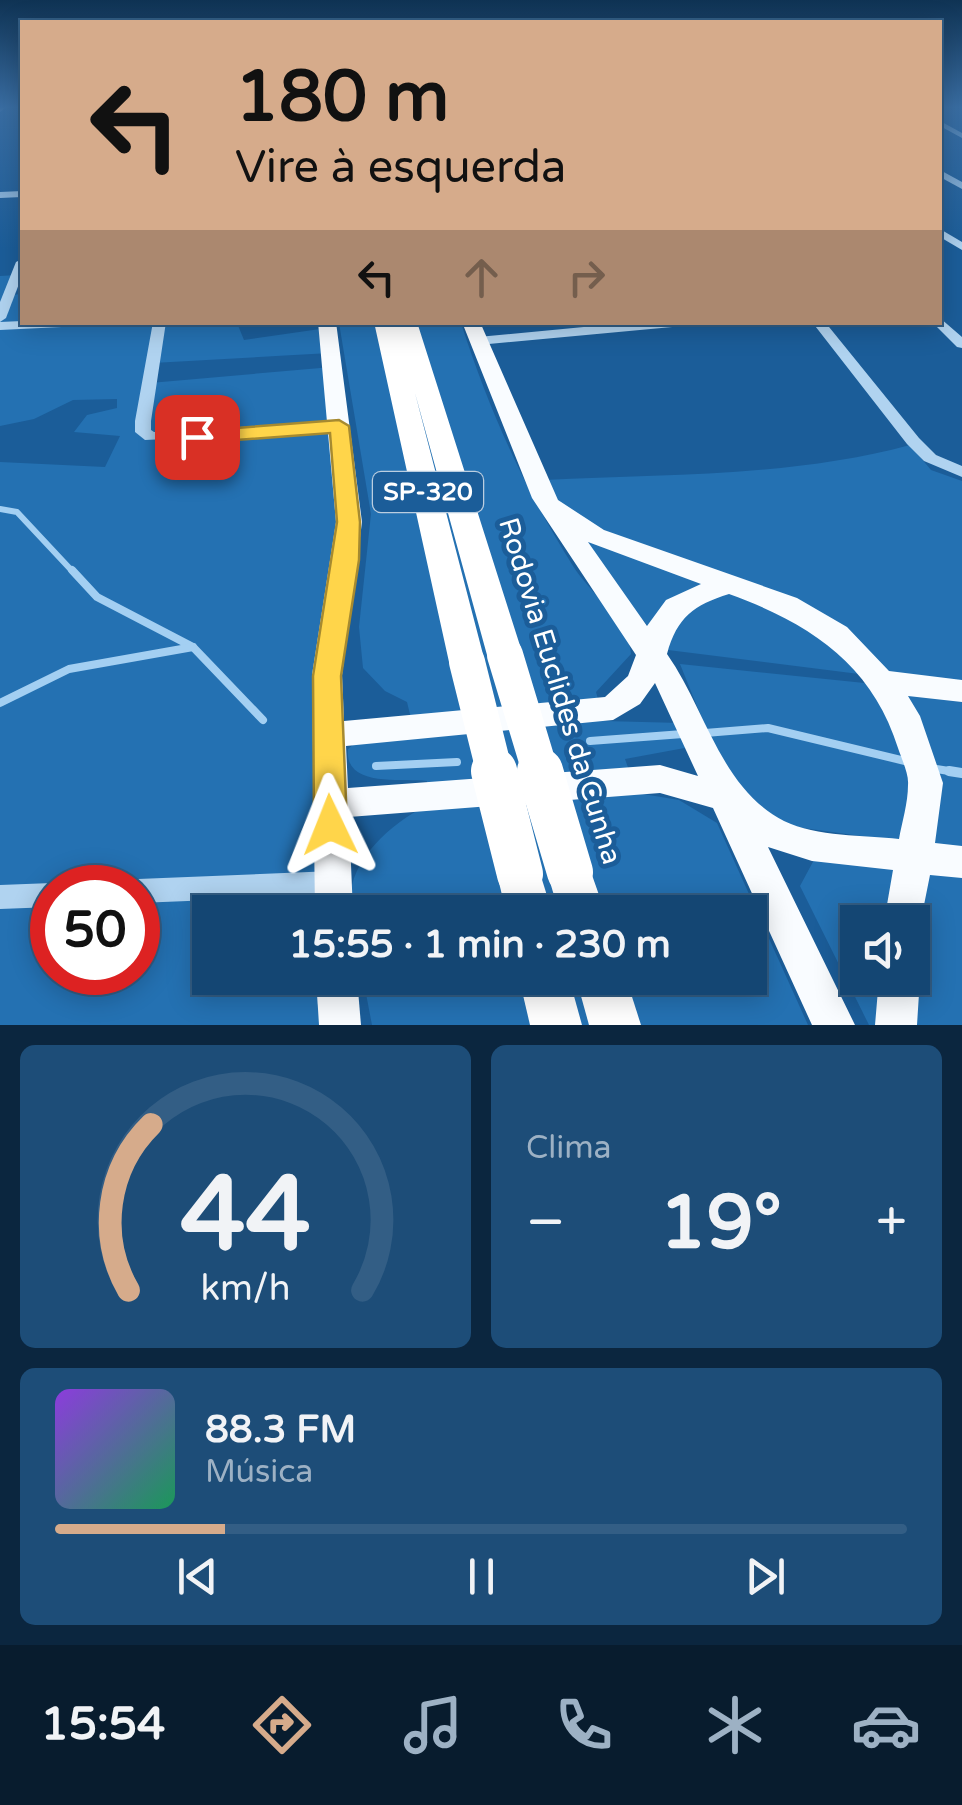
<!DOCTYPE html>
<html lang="pt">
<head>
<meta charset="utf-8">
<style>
  body { margin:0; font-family:"Varela Round",sans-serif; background:#1d4d78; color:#f1f3f6; height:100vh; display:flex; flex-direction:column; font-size:38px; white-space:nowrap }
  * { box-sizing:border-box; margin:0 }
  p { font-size:32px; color:#9db1c4 }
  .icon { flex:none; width:55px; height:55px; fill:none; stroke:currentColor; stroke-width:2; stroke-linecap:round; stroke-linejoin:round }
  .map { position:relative; height:1025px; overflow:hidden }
  .panel { display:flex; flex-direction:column; gap:20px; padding:20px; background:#0b263f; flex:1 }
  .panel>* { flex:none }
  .hud { position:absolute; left:20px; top:20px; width:922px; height:305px; border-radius:0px; box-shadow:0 5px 25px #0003,0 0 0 2px #335e85; background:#d6ab8b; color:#111; overflow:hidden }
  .tools { position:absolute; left:840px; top:905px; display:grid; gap:20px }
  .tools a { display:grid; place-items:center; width:90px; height:90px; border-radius:0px; background:#144673; box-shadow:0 5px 25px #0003,0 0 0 2px #335e85; font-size:50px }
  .speed { position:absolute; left:30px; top:865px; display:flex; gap:20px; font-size:50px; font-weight:700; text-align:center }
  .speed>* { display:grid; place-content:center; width:130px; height:130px; border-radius:50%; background:#144673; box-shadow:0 5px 25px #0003,0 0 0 2px #335e85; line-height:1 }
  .speed .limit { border:15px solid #d22; background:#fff; color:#111 }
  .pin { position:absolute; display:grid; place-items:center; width:85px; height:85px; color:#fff; margin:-42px; border-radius:20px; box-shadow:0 5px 15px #0006 }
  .me { position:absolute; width:110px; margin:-55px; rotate:358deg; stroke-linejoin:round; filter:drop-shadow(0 0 8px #0008) }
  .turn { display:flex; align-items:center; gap:35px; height:210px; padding:0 50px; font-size:45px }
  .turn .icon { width:130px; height:130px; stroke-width:2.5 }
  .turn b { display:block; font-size:70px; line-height:85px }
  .lanes { display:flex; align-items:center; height:95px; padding:0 50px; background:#0003; justify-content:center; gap:50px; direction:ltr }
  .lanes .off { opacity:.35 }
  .big { font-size:75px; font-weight:700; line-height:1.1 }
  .panel .widget { flex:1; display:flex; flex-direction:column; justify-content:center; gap:15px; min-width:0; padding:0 35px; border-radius:15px; background:#1d4d78 }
  .panel .dial { align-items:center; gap:0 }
  .dial svg { height:260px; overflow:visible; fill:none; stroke:#335e85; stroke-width:7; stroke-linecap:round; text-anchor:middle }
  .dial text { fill:#f1f3f6; stroke:none }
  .song { display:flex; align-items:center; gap:30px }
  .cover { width:120px; height:120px; border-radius:15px; background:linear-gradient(135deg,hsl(270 70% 55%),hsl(150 70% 35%)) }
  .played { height:10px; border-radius:5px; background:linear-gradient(90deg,#d6ab8b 20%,#335e85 20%) }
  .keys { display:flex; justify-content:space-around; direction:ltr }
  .heat { display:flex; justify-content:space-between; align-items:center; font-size:55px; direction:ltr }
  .panel .tiles { flex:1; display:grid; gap:20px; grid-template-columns:1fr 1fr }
  .widget:last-child { grid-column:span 2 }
  .trip { position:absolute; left:192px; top:895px; width:575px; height:100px; border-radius:0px; background:#144673; box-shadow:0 5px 25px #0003,0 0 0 2px #335e85; font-weight:700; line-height:100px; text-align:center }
  .dock { display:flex; height:160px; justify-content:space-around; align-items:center; background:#081c2e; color:#9db1c4 }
  .dock .icon { width:70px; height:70px }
  .dock .current { color:#d6ab8b }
  .dock b { font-size:45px; color:#f1f3f6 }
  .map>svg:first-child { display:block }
  .green { fill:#2471b2; fill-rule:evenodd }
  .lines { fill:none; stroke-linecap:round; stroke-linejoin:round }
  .stream-far2 { stroke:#a3cff2; stroke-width:6 }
  .stream-far1 { stroke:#a3cff2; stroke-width:8 }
  .stream { stroke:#a3cff2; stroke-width:10 }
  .minor { fill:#b0d3f0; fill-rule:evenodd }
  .major { fill:#f9fcff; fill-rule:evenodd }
  .highway { fill:#fff; fill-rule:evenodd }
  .highway-bridge-far1 { stroke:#fff; stroke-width:36 }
  .highway-bridge { stroke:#fff; stroke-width:46 }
  .route { fill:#ffd54a; stroke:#a68a30; stroke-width:2.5 }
  .labels { text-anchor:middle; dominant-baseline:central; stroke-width:10; stroke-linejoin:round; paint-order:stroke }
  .shield { fill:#1b5d99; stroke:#bbcee0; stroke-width:2.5 }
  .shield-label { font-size:25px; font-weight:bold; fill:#fff }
  .street-label { font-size:28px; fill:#fff; stroke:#1b5d99 }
</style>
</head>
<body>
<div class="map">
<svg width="962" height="1025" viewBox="0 0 962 1025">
  <rect width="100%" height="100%" fill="#1b5d99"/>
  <g class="green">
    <path d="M17,275L10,295L22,294V322L237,323L244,340L327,328L330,353L153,363L150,383L332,367L340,436L327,735L334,912H210V978H337L340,1025H0V462L105,467L120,436L74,432L87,415L117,408V399L73,400L34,419L0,426V276ZM52,888H138V972H52Z"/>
    <path d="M339,323H461C489,410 524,488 573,566C589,592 630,623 631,654L596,692L604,721L681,723L690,747L625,759L637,793L679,800L717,823L808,1025H372L363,978H750V912H351C343,865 388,826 425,806L427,781C402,778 344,788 348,749L355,743L416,739L407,702L385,691L363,668L359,627L371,514Z"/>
    <path d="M910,445L931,470L962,481V687L668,650L583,549L544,480C665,474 792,477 910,445Z"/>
    <path d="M680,664L962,693V850L767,823L717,756Z"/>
    <path d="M815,858L962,876V1025H869L800,886ZM858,922H912V978H858Z"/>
  </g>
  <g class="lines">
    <path class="stream-far2" d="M0,509L17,512L74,573"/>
    <g class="stream-far1">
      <path d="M72,570L97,597L193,647L263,720"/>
      <path d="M0,703L69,669L193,647"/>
      <path d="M705,733L768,728L909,762"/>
      <path d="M590,741L683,734"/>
      <path d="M376,766L457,762"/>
      <path d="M930,768L962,773"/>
    </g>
    <path class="stream" d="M949,771L962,773"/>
    <g class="minor">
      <path d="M0,106H8L0,112Z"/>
      <path d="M940,121L962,133V138L940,126Z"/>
      <path d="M940,170L962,182V189L940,177Z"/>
      <path d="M22,191V197L0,198V192Z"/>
      <path d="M940,229L962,242V250L940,237Z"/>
      <path d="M22,259V276L6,318L0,322V302L16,262Z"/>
      <path d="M940,318L962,337V348L957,347L935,325L934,322H940Z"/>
      <path d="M22,321V322H88L82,326L0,330V322Z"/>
      <path d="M153,322H166L151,421V430L154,432L339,421L347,426L339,431L145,440L135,432V421Z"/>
      <path d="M636,322H689L683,326L478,345L471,341L478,337Z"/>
      <path d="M812,322H825L919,438L936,455L962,466V477L924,461L907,444Z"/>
      <path d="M333,871L342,875L346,883L342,891L333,895L138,903V888H126L129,882L138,879Z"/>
      <path d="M52,883L62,888H52V907L0,909V885Z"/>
    </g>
    <g class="major">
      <path d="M318,322H336L362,522L342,675L344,721L605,697L628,676L636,655L532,498L462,322H480L558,500L604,530L797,598L847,627L889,671L962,680V702L908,696L920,716L943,783L935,843L962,846V878L930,875L918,935L912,937V922H884L893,870L812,861L768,847L855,1025H812L713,808L660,793L349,817L353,912H315L312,675L336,522ZM588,542L701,584L666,600L647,626ZM729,594C809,623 872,664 898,748C902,760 909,774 908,785C908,803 902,822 899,839C864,835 817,837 784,821C720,788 706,709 667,654C677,617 694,605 729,594ZM655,683L698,776L660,765L348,788L346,746L613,720L640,704Z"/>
      <path d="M912,963L920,978L917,1025H875L879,978H912Z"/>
      <path d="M316,978H357L361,1025H319Z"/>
    </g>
    <g class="highway">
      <path d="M374,322H417L523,655L518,664L505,668L492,664L487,655L415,393L485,662L480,671L467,675L454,671L449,662Z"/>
      <path d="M570,852L586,858L605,912H559L547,872L554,858Z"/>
      <path d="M520,854L536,860L552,912H506L497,874L504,860Z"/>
      <path d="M519,978H569L582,1025H530Z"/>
      <path d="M576,978H626L641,1025H589Z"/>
    </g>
    <g class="highway-bridge-far1">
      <path d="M505,655L541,774"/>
      <path d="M467,662L495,774"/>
    </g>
    <g class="highway-bridge">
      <path d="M494,771L520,874"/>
      <path d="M540,771L570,872"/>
    </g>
  </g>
  <linearGradient id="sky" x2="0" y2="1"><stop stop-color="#0f3354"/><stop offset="0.43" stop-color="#396da2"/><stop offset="1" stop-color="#396da2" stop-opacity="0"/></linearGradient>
  <rect width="962" height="249" fill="url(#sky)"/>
  <path class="route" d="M339,420L349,426L360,522L359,560L341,676L347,825L342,835L330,839L319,835L314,825L313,676L337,522L330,433L197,443L187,437L197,431Z"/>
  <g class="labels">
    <rect class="shield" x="373" y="472" width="110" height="40" rx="8"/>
    <g class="shield-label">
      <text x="428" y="492">SP-320</text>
    </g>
    <g class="street-label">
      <text transform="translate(560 691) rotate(73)">Rodovia Euclides da Cunha</text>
    </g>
  </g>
</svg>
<div class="tools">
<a><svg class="icon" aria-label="sound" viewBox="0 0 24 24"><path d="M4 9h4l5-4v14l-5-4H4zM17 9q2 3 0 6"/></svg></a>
</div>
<div class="speed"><div class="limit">50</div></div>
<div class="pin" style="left:197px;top:437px;background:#d93025"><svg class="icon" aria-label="arrive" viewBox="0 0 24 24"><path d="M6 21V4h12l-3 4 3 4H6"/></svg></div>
<svg class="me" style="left:330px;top:825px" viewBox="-20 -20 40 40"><path d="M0-17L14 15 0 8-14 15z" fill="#ffd54a" stroke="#fff" stroke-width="4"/></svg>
<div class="trip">15:55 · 1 min · 230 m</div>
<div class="hud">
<div class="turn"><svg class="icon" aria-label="left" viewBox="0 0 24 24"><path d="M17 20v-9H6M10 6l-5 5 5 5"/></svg><div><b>180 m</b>Vire à esquerda</div></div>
<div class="lanes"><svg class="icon" aria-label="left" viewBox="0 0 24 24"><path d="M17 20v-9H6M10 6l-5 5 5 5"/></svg><svg class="icon off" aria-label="ahead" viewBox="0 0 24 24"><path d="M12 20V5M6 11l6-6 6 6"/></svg><svg class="icon off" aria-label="right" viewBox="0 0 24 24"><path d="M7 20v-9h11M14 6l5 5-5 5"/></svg></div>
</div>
</div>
<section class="panel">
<div class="tiles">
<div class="widget dial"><svg viewBox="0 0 100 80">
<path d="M14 69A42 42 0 1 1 86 69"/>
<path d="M14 69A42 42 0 0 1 21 18" stroke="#d6ab8b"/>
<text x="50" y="56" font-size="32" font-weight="700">44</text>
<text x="50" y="72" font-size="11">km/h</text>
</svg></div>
<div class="widget"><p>Clima</p>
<div class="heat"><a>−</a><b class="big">19°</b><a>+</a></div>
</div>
<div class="widget">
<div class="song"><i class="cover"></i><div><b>88.3 FM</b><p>Música</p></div></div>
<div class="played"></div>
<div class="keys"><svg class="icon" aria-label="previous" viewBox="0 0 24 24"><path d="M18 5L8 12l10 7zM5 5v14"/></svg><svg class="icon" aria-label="pause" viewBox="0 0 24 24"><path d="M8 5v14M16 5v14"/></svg><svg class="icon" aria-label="next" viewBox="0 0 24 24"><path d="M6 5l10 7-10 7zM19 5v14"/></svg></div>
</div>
</div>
</section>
<nav class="dock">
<b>15:54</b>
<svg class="icon current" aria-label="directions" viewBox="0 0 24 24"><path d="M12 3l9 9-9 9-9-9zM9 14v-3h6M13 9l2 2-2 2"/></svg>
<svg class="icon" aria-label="music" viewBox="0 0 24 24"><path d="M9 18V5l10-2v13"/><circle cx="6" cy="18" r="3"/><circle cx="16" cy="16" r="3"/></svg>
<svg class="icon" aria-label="phone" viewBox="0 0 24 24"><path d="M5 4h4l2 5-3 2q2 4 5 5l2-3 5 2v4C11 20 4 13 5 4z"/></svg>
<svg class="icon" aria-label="climate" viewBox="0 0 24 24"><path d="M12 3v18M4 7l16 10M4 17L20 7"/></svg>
<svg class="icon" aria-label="car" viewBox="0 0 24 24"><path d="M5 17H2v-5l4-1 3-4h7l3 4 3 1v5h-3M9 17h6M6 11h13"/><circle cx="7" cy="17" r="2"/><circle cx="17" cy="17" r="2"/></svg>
</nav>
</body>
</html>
